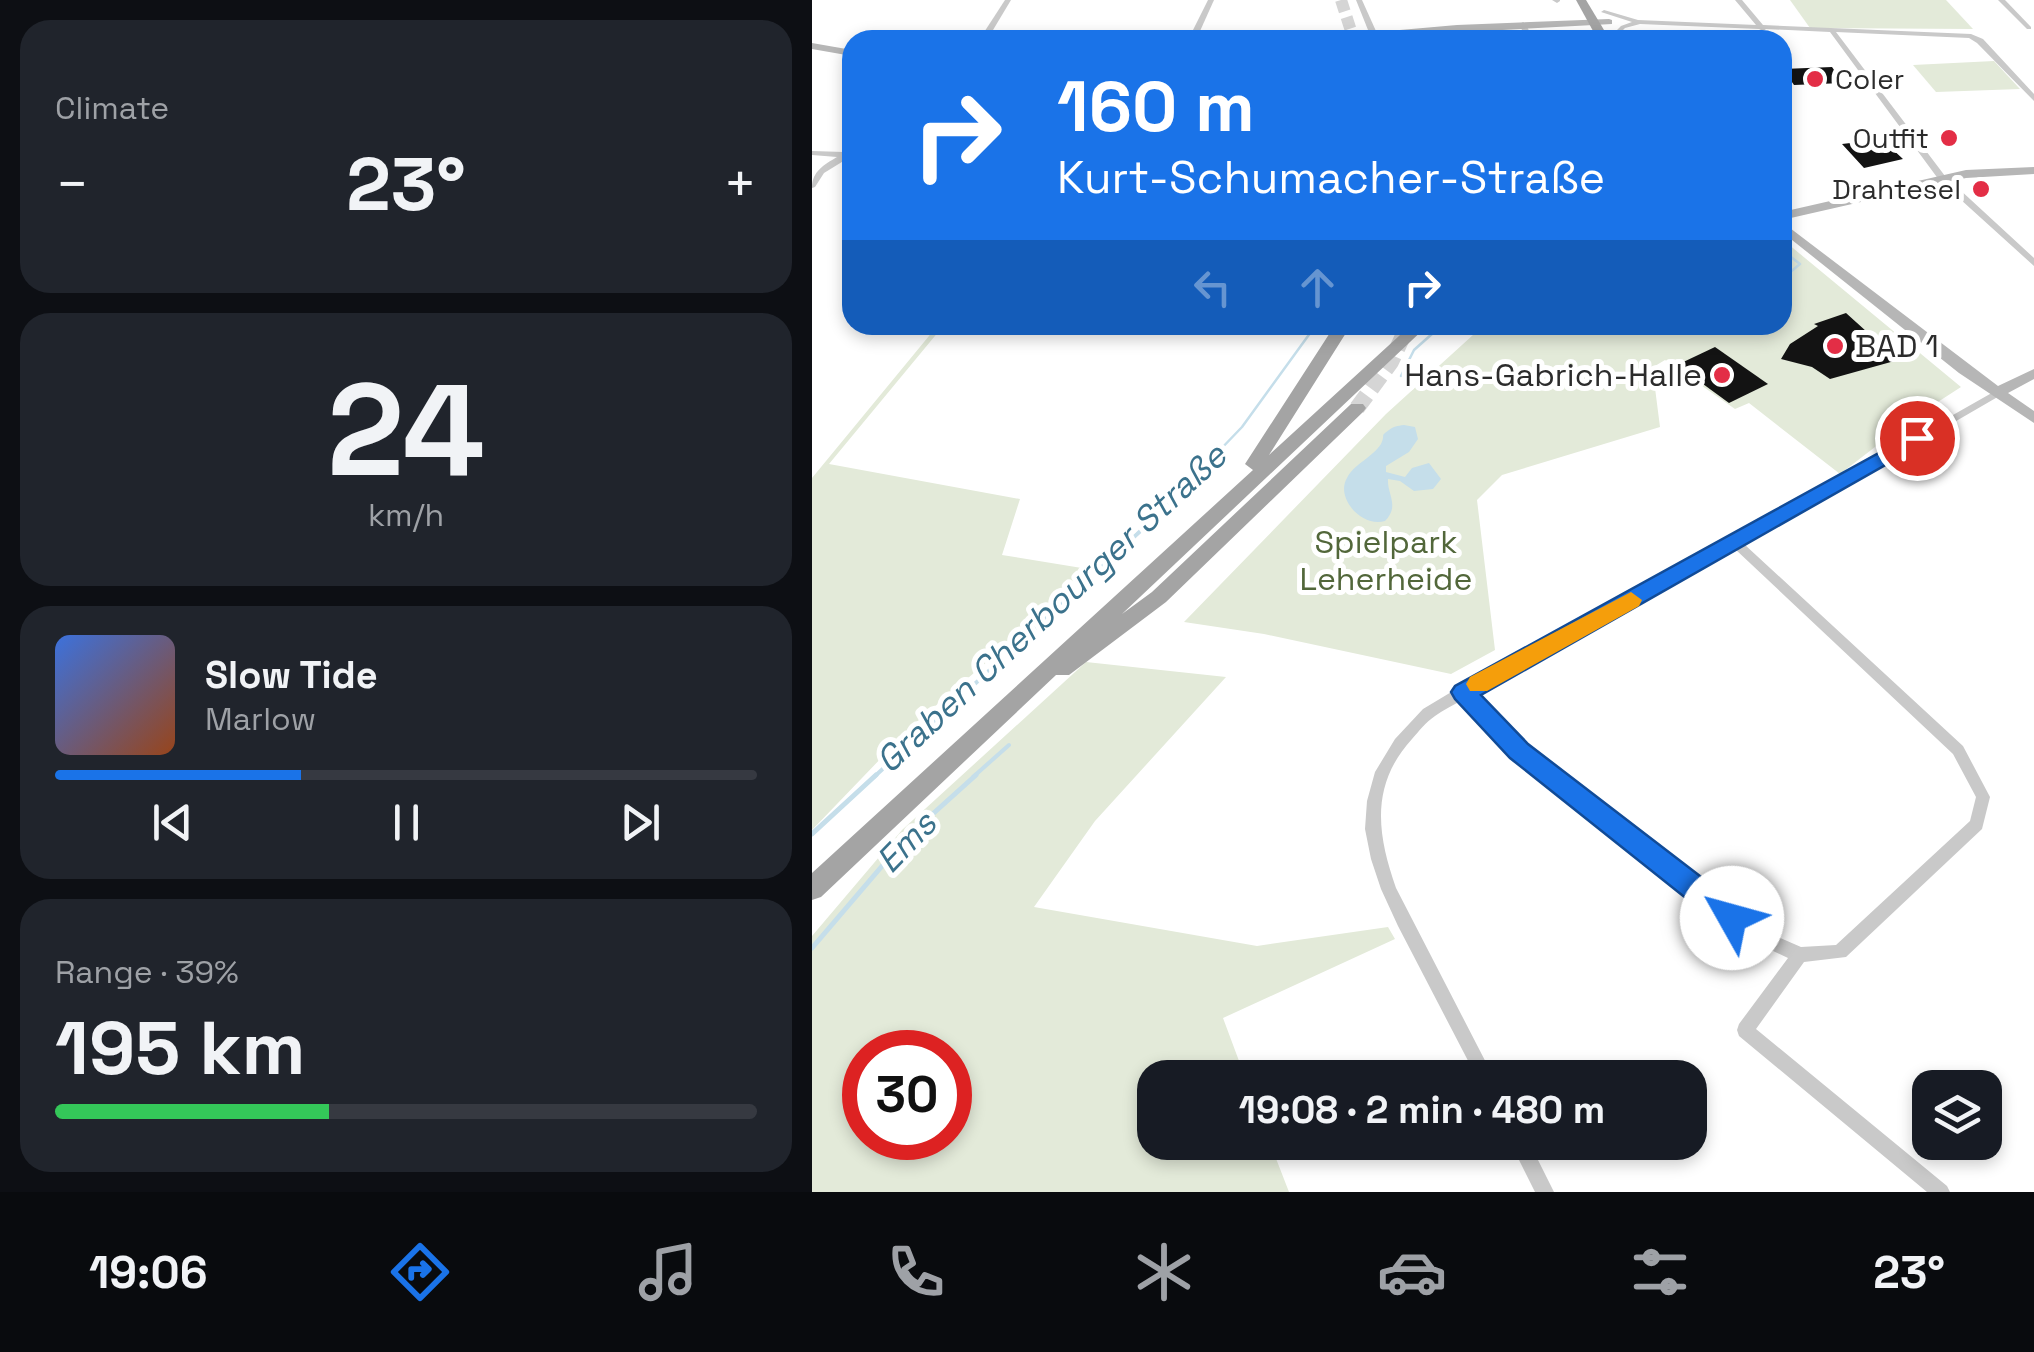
<!DOCTYPE html>
<html lang="en">
<head>
<meta charset="utf-8">
<style>
  body { margin:0; font-family:"Space Grotesk",sans-serif; background:#20242c; color:#f1f3f6; height:100vh; display:flex; flex-direction:column; font-size:38px; white-space:nowrap }
  * { box-sizing:border-box; margin:0 }
  p { font-size:32px; color:#9ea1a6 }
  .icon { flex:none; width:55px; height:55px; fill:none; stroke:currentColor; stroke-width:2; stroke-linecap:round; stroke-linejoin:round }
  .map { position:relative; flex:1; overflow:hidden }
  .side { display:flex; flex-direction:column; gap:20px; padding:20px; background:#0d0f14; width:812px }
  .side>* { flex:none }
  .guide { position:absolute; left:30px; top:30px; width:950px; height:305px; border-radius:30px; box-shadow:0 5px 15px #0003; background:#1a73e8; color:#fff; overflow:hidden }
  .buttons { position:absolute; left:1100px; top:1070px; display:grid; gap:20px }
  .buttons a { display:grid; place-items:center; width:90px; height:90px; border-radius:20px; background:#171b24; box-shadow:0 5px 15px #0003; font-size:50px }
  .speed { position:absolute; left:30px; top:1030px; display:flex; gap:20px; font-size:50px; font-weight:700; text-align:center }
  .speed>* { display:grid; place-content:center; width:130px; height:130px; border-radius:50%; background:#171b24; box-shadow:0 5px 15px #0003; line-height:1 }
  .speed .limit { border:15px solid #d22; background:#fff; color:#111 }
  .pin { position:absolute; display:grid; place-items:center; width:85px; height:85px; color:#fff; margin:-42px; border:5px solid #fff; border-radius:50%; box-shadow:0 2px 10px #0007 }
  .me { position:absolute; width:110px; margin:-55px; rotate:308deg; stroke-linejoin:round; filter:drop-shadow(0 0 8px #0008) }
  .turn { display:flex; align-items:center; gap:35px; height:210px; padding:0 50px; font-size:45px }
  .turn .icon { width:130px; height:130px; stroke-width:2.5 }
  .turn b { display:block; font-size:70px; line-height:85px }
  .lanes { display:flex; align-items:center; height:95px; padding:0 50px; background:#0003; justify-content:center; gap:50px; direction:ltr }
  .lanes .off { opacity:.35 }
  .big { font-size:75px; font-weight:700; line-height:1.1 }
  .side .widget { flex:1; display:flex; flex-direction:column; justify-content:center; gap:15px; min-width:0; padding:0 35px; border-radius:30px; background:#20242c }
  .side .dial { align-items:center; gap:0 }
  .dial b { font-size:130px; line-height:1 }
  .song { display:flex; align-items:center; gap:30px }
  .cover { width:120px; height:120px; border-radius:15px; background:linear-gradient(135deg,hsl(220 70% 55%),hsl(20 70% 35%)) }
  .played { height:10px; border-radius:5px; background:linear-gradient(90deg,#1a73e8 35%,#363941 35%) }
  .keys { display:flex; justify-content:space-around; direction:ltr }
  .heat { display:flex; justify-content:space-between; align-items:center; font-size:55px; direction:ltr }
  .charge { height:15px; border-radius:8px; background:linear-gradient(90deg,#34c759 39%,#363941 0) }
  .trip { position:absolute; left:325px; top:1060px; width:570px; height:100px; border-radius:30px; background:#171b24; box-shadow:0 5px 15px #0003; font-weight:700; line-height:100px; text-align:center }
  .tabs { display:flex; height:160px; justify-content:space-around; align-items:center; background:#090b0e; color:#9ea1a6 }
  .tabs .icon { width:70px; height:70px }
  .tabs .active { color:#1a73e8 }
  .tabs b { font-size:45px; color:#f1f3f6 }
  main { display:flex; flex:1; min-height:0 }
  .map>svg:first-child { display:block }
  .green { fill:#e3ead9; fill-rule:evenodd }
  .water { fill:#c5deea }
  .lines { fill:none; stroke-linecap:round; stroke-linejoin:round }
  .stream-far2 { stroke:#c5deea; stroke-width:2.5 }
  .stream-far1 { stroke:#c5deea; stroke-width:4 }
  .stream { stroke:#c5deea; stroke-width:5 }
  .building { fill:#131313 }
  .primary-tunnel-far1 { stroke:#d5d5d5; stroke-width:12; stroke-dasharray:12 6; stroke-linecap:butt }
  .primary-tunnel { stroke:#d5d5d5; stroke-width:16; stroke-dasharray:16 8; stroke-linecap:butt }
  .street { fill:#c9c9c9; fill-rule:evenodd }
  .secondary { fill:#b6b6b6; fill-rule:evenodd }
  .primary { fill:#a4a4a4; fill-rule:evenodd }
  .route { fill:#1a73e8; stroke:#114b97; stroke-width:2.5 }
  .slow { fill:#f59e0b }
  .poi-dot { fill:#e32e46; stroke:#fff; stroke-width:4 }
  .labels { text-anchor:middle; dominant-baseline:central; stroke-width:10; stroke-linejoin:round; paint-order:stroke }
  .far-poi-label { font-size:28px; fill:#2c2c2c; stroke:#fff; text-anchor:end }
  .poi-label { font-size:32px; fill:#2c2c2c; stroke:#fff; text-anchor:start }
  .park-label { font-size:32px; fill:#52673a; stroke:#fff }
  .water-label { font-size:35px; font-style:italic; fill:#3b728c; stroke:#fff }
</style>
</head>
<body>
<main>
<section class="side">
<div class="widget"><p>Climate</p>
<div class="heat"><a>−</a><b class="big">23°</b><a>+</a></div>
</div>
<div class="widget dial"><b>24</b><p>km/h</p></div>
<div class="widget">
<div class="song"><i class="cover"></i><div><b>Slow Tide</b><p>Marlow</p></div></div>
<div class="played"></div>
<div class="keys"><svg class="icon" aria-label="previous" viewBox="0 0 24 24"><path d="M18 5L8 12l10 7zM5 5v14"/></svg><svg class="icon" aria-label="pause" viewBox="0 0 24 24"><path d="M8 5v14M16 5v14"/></svg><svg class="icon" aria-label="next" viewBox="0 0 24 24"><path d="M6 5l10 7-10 7zM19 5v14"/></svg></div>
</div>
<div class="widget"><p>Range · 39%</p><b class="big">195 km</b><div class="charge"></div></div>
</section>
<div class="map">
<svg width="1222" height="1192" viewBox="0 0 1222 1192">
  <rect width="100%" height="100%" fill="#fff"/>
  <g class="green">
    <path d="M978,0H1134L1161,29L998,28Z"/>
    <path d="M1182,61L1208,89L1124,92L1101,65Z"/>
    <path d="M970,239L1149,387L1098,420L1028,474L937,403L923,409L853,360L828,375L843,388L848,427L690,475L665,500L683,650L639,674L452,634L372,622L574,414L672,325H970Z"/>
    <path d="M126,325H132L17,464L208,499L190,555L282,570L100,726L0,830V478Z"/>
    <path d="M274,662L414,677L283,821L222,907L445,946L576,927L583,939L411,1018L433,1077L342,1078V1142L458,1143L477,1192H0V936L90,830ZM52,1052H138V1138H52Z"/>
  </g>
  <path class="water" d="M592,425L603,427L606,439L597,452L574,466V472L593,477L600,468L617,463L629,479L621,489L602,491L588,481L576,479C575,494 588,506 573,521C550,528 523,498 535,478C542,464 561,457 569,444C574,434 567,437 577,430C582,426 585,426 592,425Z"/>
  <g class="lines">
    <g class="stream-far2">
      <path d="M970,250L988,264L970,279"/>
      <path d="M911,330L918,325"/>
      <path d="M589,376L602,350L630,325"/>
      <path d="M406,452L430,427L504,325"/>
    </g>
    <g class="stream-far1">
      <path d="M62,777L349,512L408,450"/>
      <path d="M161,777L197,745"/>
    </g>
    <g class="stream">
      <path d="M0,834L64,775"/>
      <path d="M0,948L94,838L164,775"/>
    </g>
  </g>
  <g class="building">
    <path d="M1020,67L1031,83L982,85L971,69Z"/>
    <path d="M1047,142L1053,148L1077,146L1091,159L1052,168L1030,144Z"/>
    <path d="M1034,313L1086,360L1018,379L1000,367L969,359L978,344L1006,326L1002,324Z"/>
    <path d="M903,347L956,384L917,403L865,365Z"/>
  </g>
  <g class="lines">
    <path class="primary-tunnel-far1" d="M529,0L542,40"/>
    <path class="primary-tunnel" d="M545,408L579,362L596,325"/>
    <g class="street">
      <path d="M193,0H199L175,40H167Z"/>
      <path d="M396,0H402L384,40H376Z"/>
      <path d="M544,0H550L568,40H560Z"/>
      <path d="M740,0H748V1L745,3Z"/>
      <path d="M923,0H930L951,25L1159,34L1171,39L1222,94V101L1165,43L1157,38L1024,32L1133,176L1222,258V266L1127,180L1018,32L954,29L951,31L947,29L828,24L813,28L803,38L799,36L809,26L820,22L789,12L792,10L826,20L944,25Z"/>
      <path d="M1186,0H1193L1219,27V29H1215Z"/>
      <path d="M711,22L714,24L721,40H713L708,24Z"/>
      <path d="M40,149L38,157L12,173L3,187L0,188C0,171 12,165 25,157L0,155V151L32,152Z"/>
      <path d="M1185,390L1189,391V395L932,544L1151,746L1178,797L1170,829L1034,957L992,962L944,1029L1135,1186L1138,1192H1115L927,1036L925,1030L927,1024L976,958L933,938L702,755L651,700C641,705 631,710 623,716C614,722 607,731 600,739C558,785 565,834 584,888L682,1078H665L586,926L569,889L559,859L553,829L555,801L563,772L583,739L611,709L646,688L933,533ZM923,549L1141,754L1164,797L1158,821L1024,945L989,947L945,928L712,747L662,694Z"/>
      <path d="M698,1142H717L742,1192H723Z"/>
    </g>
    <g class="secondary">
      <path d="M797,19L800,20V24L503,40L508,37L645,25Z"/>
      <path d="M0,43L40,50V56L0,49Z"/>
      <path d="M1222,167V174L1154,178L970,220V212L1154,170Z"/>
      <path d="M970,222L1186,386L1222,369V379L1196,393L1222,411V423L1147,373L970,232Z"/>
    </g>
    <g class="primary">
      <path d="M764,0H774L798,40H786Z"/>
      <path d="M523,325H539L457,455L599,325H616L310,614L340,592L539,404H551L554,408L551,412L354,602L257,675H244L9,897L0,900V873L441,470L433,464Z"/>
    </g>
  </g>
  <path class="route" d="M1105,432L1115,438L1112,443L669,695L716,744L931,909L935,918L931,927L920,931L910,927L698,758L643,699L639,692L643,686Z"/>
  <path class="slow" d="M819,592L830,600L827,606L675,691H658L654,684L658,677Z"/>
  <g class="poi-dot">
    <circle cx="1003" cy="79" r="10"/>
    <circle cx="1137" cy="138" r="10"/>
    <circle cx="1169" cy="189" r="10"/>
    <circle cx="1023" cy="346" r="10"/>
    <circle cx="910" cy="375" r="10"/>
  </g>
  <g class="labels">
    <g class="far-poi-label">
      <text x="1023" y="79" text-anchor="start">Coler</text>
      <text x="1117" y="138">Outfit</text>
      <text x="1149" y="189">Drahtesel</text>
    </g>
    <g class="poi-label">
      <text x="1043" y="346">BAD 1</text>
      <text x="890" y="375" text-anchor="end">Hans-Gabrich-Halle</text>
    </g>
    <g class="park-label">
      <text x="574" y="542">Spielpark<tspan x="574" dy="37">Leherheide</tspan></text>
    </g>
    <g class="water-label">
      <text transform="translate(239 608) rotate(-43)">Graben Cherbourger Straße</text>
      <text transform="translate(94 842) rotate(-46)">Ems</text>
    </g>
  </g>
</svg>
<div class="buttons">
<a><svg class="icon" aria-label="layers" viewBox="0 0 24 24"><path d="M12 4l9 5-9 5-9-5zM3 14l9 5 9-5"/></svg></a>
</div>
<div class="speed"><div class="limit">30</div></div>
<div class="pin" style="left:1105px;top:438px;background:#d93025"><svg class="icon" aria-label="arrive" viewBox="0 0 24 24"><path d="M6 21V4h12l-3 4 3 4H6"/></svg></div>
<svg class="me" style="left:920px;top:918px" viewBox="-20 -20 40 40"><circle r="19" fill="#fff"/><path d="M0-13L10 11 0 6-10 11z" fill="#1a73e8"/></svg>
<div class="trip">19:08 · 2 min · 480 m</div>
<div class="guide">
<div class="turn"><svg class="icon" aria-label="right" viewBox="0 0 24 24"><path d="M7 20v-9h11M14 6l5 5-5 5"/></svg><div><b>160 m</b>Kurt-Schumacher-Straße</div></div>
<div class="lanes"><svg class="icon off" aria-label="left" viewBox="0 0 24 24"><path d="M17 20v-9H6M10 6l-5 5 5 5"/></svg><svg class="icon off" aria-label="ahead" viewBox="0 0 24 24"><path d="M12 20V5M6 11l6-6 6 6"/></svg><svg class="icon" aria-label="right" viewBox="0 0 24 24"><path d="M7 20v-9h11M14 6l5 5-5 5"/></svg></div>
</div>
</div>
</main>
<nav class="tabs">
<b>19:06</b>
<svg class="icon active" aria-label="directions" viewBox="0 0 24 24"><path d="M12 3l9 9-9 9-9-9zM9 14v-3h6M13 9l2 2-2 2"/></svg>
<svg class="icon" aria-label="music" viewBox="0 0 24 24"><path d="M9 18V5l10-2v13"/><circle cx="6" cy="18" r="3"/><circle cx="16" cy="16" r="3"/></svg>
<svg class="icon" aria-label="phone" viewBox="0 0 24 24"><path d="M5 4h4l2 5-3 2q2 4 5 5l2-3 5 2v4C11 20 4 13 5 4z"/></svg>
<svg class="icon" aria-label="climate" viewBox="0 0 24 24"><path d="M12 3v18M4 7l16 10M4 17L20 7"/></svg>
<svg class="icon" aria-label="car" viewBox="0 0 24 24"><path d="M5 17H2v-5l4-1 3-4h7l3 4 3 1v5h-3M9 17h6M6 11h13"/><circle cx="7" cy="17" r="2"/><circle cx="17" cy="17" r="2"/></svg>
<svg class="icon" aria-label="filters" viewBox="0 0 24 24"><path d="M4 7h16M4 17h16"/><circle cx="9" cy="7" r="2"/><circle cx="15" cy="17" r="2"/></svg>
<b>23°</b>
</nav>
</body>
</html>
